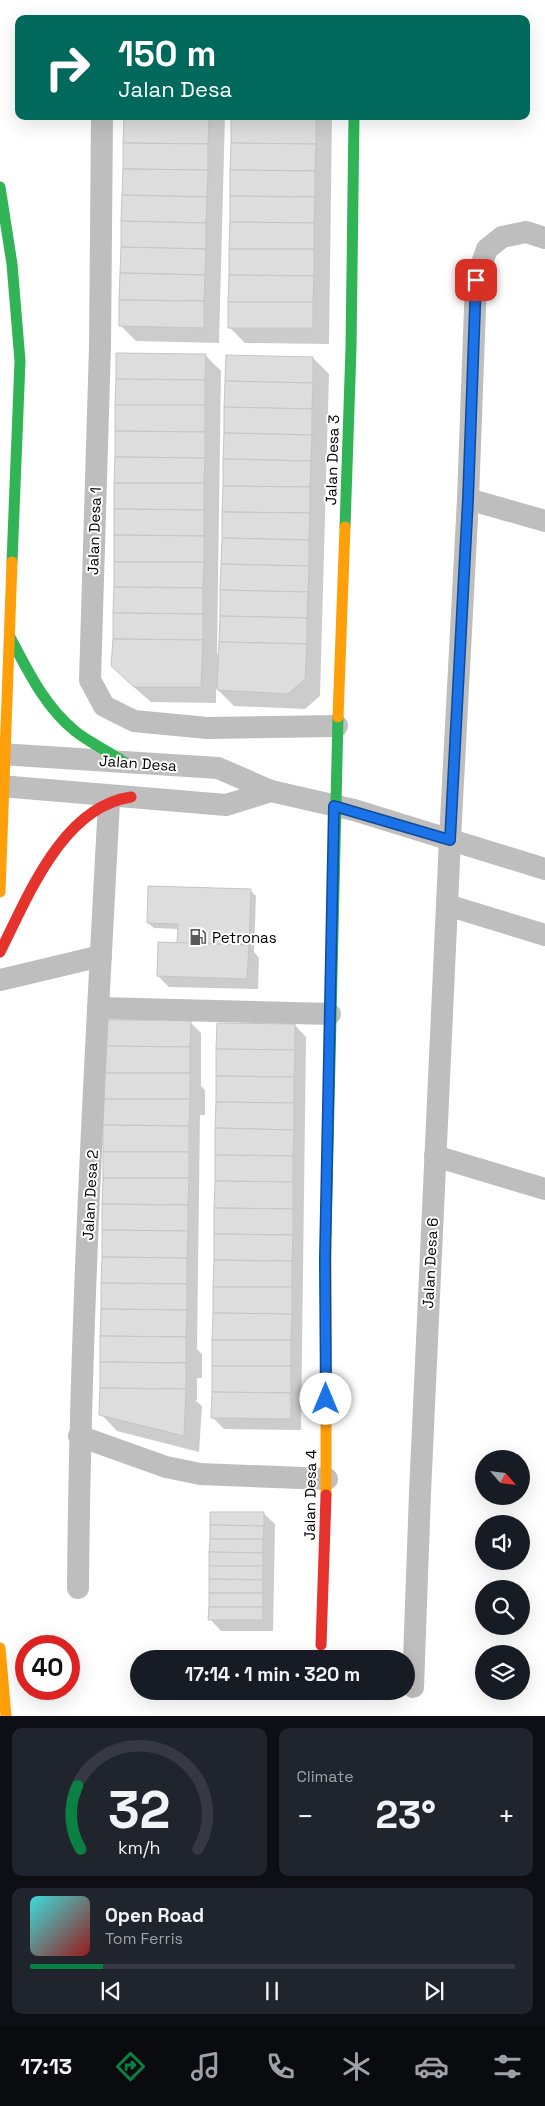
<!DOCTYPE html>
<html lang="en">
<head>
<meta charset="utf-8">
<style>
  body { margin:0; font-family:"Space Grotesk",sans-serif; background:#20242c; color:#f1f3f6; height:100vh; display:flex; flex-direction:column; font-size:19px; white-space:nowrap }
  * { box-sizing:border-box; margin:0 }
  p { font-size:16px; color:#9ea1a6 }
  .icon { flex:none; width:28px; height:28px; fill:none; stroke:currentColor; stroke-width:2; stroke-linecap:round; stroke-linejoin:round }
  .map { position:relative; height:1716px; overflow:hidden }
  .sheet { display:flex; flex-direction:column; gap:12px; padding:12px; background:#0d0f14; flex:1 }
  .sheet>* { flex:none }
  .guide { position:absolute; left:15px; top:15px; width:515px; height:105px; border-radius:10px; box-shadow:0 5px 20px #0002; background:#00695c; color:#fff; overflow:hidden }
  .needle { width:32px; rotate:118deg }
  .fabs { position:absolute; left:475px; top:1450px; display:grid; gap:10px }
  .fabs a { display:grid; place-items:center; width:55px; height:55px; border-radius:50%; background:#171b24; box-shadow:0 5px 20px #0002; font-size:25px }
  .speed { position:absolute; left:15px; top:1635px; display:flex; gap:10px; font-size:25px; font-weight:700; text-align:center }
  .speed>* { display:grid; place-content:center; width:65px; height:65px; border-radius:50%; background:#171b24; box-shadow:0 5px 20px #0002; line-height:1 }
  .speed .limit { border:8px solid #d22; background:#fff; color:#111 }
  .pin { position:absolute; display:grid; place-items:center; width:42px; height:42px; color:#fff; margin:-21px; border-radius:10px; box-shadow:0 2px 8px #0006 }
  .me { position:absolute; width:55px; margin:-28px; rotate:0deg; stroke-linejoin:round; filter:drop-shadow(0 0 4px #0008) }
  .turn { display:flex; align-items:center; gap:18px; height:105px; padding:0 20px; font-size:22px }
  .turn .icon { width:65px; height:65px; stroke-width:2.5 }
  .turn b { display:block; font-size:35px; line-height:42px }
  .big { font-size:38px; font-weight:700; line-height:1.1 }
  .sheet .card { flex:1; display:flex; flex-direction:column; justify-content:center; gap:8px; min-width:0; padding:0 18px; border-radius:10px; background:#20242c }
  .sheet .dial { align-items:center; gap:0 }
  .dial svg { height:130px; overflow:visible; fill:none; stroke:#363941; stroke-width:7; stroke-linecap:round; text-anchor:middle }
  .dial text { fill:#f1f3f6; stroke:none }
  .song { display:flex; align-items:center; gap:15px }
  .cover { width:60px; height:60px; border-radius:8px; background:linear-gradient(135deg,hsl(180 70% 55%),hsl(0 70% 35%)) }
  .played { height:5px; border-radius:2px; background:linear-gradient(90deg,#0b8043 15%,#363941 15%) }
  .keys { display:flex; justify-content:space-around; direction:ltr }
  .heat { display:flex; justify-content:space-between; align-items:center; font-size:28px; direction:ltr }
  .sheet .tiles { flex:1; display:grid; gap:12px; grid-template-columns:1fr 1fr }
  .card:last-child { grid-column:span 2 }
  .trip { position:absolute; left:130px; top:1650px; width:285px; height:50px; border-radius:25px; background:#171b24; box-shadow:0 5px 20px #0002; font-weight:700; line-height:50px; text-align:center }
  .menu { display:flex; height:80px; justify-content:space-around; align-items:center; background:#090b0e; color:#9ea1a6 }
  .menu .icon { width:35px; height:35px }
  .menu .current { color:#0b8043 }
  .menu b { font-size:22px; color:#f1f3f6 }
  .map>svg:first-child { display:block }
  .shadow { fill:#0003 }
  .building { fill:#ddd; stroke:#c5c5c5 }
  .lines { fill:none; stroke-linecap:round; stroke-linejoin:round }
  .street { stroke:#bebebe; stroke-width:22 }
  .fast { stroke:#30b455; stroke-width:11 }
  .slow { stroke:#ff9f0a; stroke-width:11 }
  .jam { stroke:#e5322d; stroke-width:11 }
  .route-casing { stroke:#114b97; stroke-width:12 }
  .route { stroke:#1a73e8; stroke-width:9 }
  .labels { text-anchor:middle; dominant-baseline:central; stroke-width:4; stroke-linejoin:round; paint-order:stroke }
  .street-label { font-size:15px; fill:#000; stroke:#fff }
  .poi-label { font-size:15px; fill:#000; stroke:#fff; text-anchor:start }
</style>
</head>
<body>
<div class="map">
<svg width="545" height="1716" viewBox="0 0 545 1716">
  <rect width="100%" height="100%" fill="#fff"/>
  <g class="shadow">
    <path d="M125,116H225L219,343L136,341L120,325Z"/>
    <path d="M233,116H332L329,344L245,343L229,327Z"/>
    <path d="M205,355L221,371L217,654H219L313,358L329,374L320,696L305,709L234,706L216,688V703L151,702L128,682Z"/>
    <path d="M250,890L256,896L254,952L259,958L258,989L169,987L158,976L180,944L179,929L154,928L148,923Z"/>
    <path d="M190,1022L201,1033V1086L205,1090V1115H200L197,1349L202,1354V1378H197V1400H195L202,1406L199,1452L117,1431L101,1414Z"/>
    <path d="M295,1025L306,1037L301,1430L224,1429L213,1418Z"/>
    <path d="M263,1513L275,1524L273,1631H221L210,1619Z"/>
  </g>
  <g class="building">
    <path d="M124,116H209V119Z"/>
    <path d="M231,116H316V118Z"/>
    <path d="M124,117L209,119L208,144L123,143Z"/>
    <path d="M231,117L316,118V144L231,143Z"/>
    <path d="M123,143L208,144V170L123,169Z"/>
    <path d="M231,143L316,144L315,171L230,170Z"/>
    <path d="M123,169L208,170L207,197L122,195Z"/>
    <path d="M230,170L315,171V197L230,196Z"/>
    <path d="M122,195L207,197L206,223L121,221Z"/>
    <path d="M230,196L315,197L314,223L230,222Z"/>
    <path d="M121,221L206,223V249L121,247Z"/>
    <path d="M230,222L314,223V249H229Z"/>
    <path d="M121,247L206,249L205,275L120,273Z"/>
    <path d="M229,249H314V276L229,275Z"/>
    <path d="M120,273L205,275L204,301L119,300Z"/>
    <path d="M229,275L314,276L313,302H228Z"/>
    <path d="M119,300L204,301V328L119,326Z"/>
    <rect x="228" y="302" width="85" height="26"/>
    <path d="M116,353L206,354L205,380L116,379Z"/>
    <path d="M226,355L313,357V383L225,381Z"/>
    <path d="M116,379L205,380V405H115Z"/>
    <path d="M225,381L313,383L312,409L224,407Z"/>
    <path d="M115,405H205V432L115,431Z"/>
    <path d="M224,407L312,409V435L224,433Z"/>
    <path d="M115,431L205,432V458L115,457Z"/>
    <path d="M224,433L312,435L311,461L223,459Z"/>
    <path d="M115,457L205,458L204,483H114Z"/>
    <path d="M223,459L311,461L310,487L223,486Z"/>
    <path d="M114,483H204V510L114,509Z"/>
    <path d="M223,486L310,487V513L222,512Z"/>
    <path d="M114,509L204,510V536L114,535Z"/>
    <path d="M222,512L310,513L309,540L222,538Z"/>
    <path d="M114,535L204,536V562H114Z"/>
    <path d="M222,538L309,540V566L221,564Z"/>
    <path d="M114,562H204L203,588L114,587Z"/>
    <path d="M221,564L309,566L308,592L220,590Z"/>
    <path d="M114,587L203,588V614L113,613Z"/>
    <path d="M220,590L308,592L307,618L220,616Z"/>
    <path d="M113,613L203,614V640L113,639Z"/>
    <path d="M220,616L307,618V644L219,642Z"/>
    <path d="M113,639L203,640L201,687H134L111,666Z"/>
    <path d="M219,642L307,644L305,679L288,694L217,690Z"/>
    <path d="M148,886L251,889L249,945L177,943L178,924L147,923Z"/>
    <path d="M158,942L249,945L247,979L157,976Z"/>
    <path d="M105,1020H191L190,1047L104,1046Z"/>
    <path d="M217,1023L295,1024V1050L216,1049Z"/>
    <path d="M104,1046L190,1047V1073H104Z"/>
    <path d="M216,1049L295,1050L294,1077L216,1076Z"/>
    <rect x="104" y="1073" width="86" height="26"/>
    <path d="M216,1076L294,1077V1103L216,1102Z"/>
    <path d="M104,1099H190L189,1126L103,1125Z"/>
    <path d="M216,1102L294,1103V1130L215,1128Z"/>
    <path d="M103,1125L189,1126V1152H103Z"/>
    <path d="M215,1128L294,1130L293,1156L215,1155Z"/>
    <rect x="103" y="1152" width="86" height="26"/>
    <path d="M215,1155L293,1156V1182L215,1181Z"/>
    <path d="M103,1178H189L188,1205L102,1204Z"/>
    <path d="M215,1181L293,1182V1209L214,1208Z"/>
    <path d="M102,1204L188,1205V1231L102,1230Z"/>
    <path d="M214,1208L293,1209V1235L214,1234Z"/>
    <path d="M102,1230L188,1231L187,1258L102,1257Z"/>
    <path d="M214,1234L293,1235L292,1261L214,1260Z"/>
    <path d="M102,1257L187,1258V1284L101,1283Z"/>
    <path d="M214,1260L292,1261V1287H213Z"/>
    <path d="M101,1283L187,1284V1310L101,1309Z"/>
    <path d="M213,1287H292V1314L213,1313Z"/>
    <path d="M101,1309L187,1310L186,1337L100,1336Z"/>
    <path d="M213,1313L292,1314L291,1340H212Z"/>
    <path d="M100,1336L186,1337V1363L100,1362Z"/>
    <rect x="212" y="1340" width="79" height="26"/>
    <path d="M100,1362L186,1363V1389L100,1388Z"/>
    <path d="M212,1366H291V1393L212,1392Z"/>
    <path d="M100,1388L186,1389L184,1436L99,1415Z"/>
    <path d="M212,1392L291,1393V1419L211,1418Z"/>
    <path d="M210,1512H264V1526L210,1525Z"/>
    <path d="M210,1525L264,1526L263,1539H210Z"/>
    <path d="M210,1539H263V1553L209,1552Z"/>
    <path d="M209,1552L263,1553V1566H209Z"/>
    <path d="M209,1566H263V1580L209,1579Z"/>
    <path d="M209,1579L263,1580V1593H209Z"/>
    <rect x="209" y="1593" width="54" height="14"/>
    <path d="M209,1607H263V1620H208Z"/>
  </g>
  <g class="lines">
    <g class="street">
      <path d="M102,116L100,346L90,680L104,706L134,721L207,728L337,726"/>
      <path d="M468,499L545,521"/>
      <path d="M0,754L218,768L271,791L354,810L545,869"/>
      <path d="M0,786L226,805L271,791"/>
      <path d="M447,905L545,935"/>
      <path d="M0,980L101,956"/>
      <path d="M98,1008L330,1014"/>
      <path d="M435,1156L545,1189"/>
      <path d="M79,1436L166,1467L200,1474L327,1479"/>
      <path d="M78,1588C80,1326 95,1064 109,802"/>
      <path d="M413,1687L420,1493L450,839L468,499L476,280L487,249L502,237L526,232L545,238"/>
    </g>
    <g class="fast">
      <path d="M0,187L12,264L20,361L12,562"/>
      <path d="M345,527L351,348L354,116"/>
      <path d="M10,637C28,671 45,707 75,731C90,743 108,751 124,762"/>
      <path d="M326,1234L338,717"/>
    </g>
    <g class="slow">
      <path d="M338,717L345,527"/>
      <path d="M0,892L12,562"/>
      <path d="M326,1234V1495"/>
      <path d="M0,1648L6,1716"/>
    </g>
    <g class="jam">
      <path d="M0,952C28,897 62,807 131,797"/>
      <path d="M321,1645L326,1495"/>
    </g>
  </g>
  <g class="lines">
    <g class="route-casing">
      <path id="route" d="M326,1399L325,1259L334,806L450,840L468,499L476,280"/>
    </g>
    <use href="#route" class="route"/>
  </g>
  <defs>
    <g id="fuel-bare" transform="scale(1.35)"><path d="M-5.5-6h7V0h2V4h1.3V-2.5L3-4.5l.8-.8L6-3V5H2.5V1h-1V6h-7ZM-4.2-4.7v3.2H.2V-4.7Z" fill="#595959" stroke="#fff" stroke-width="2.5" paint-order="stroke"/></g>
  </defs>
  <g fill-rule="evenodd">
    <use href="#fuel-bare" x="198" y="937"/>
  </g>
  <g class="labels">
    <g class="street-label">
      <text transform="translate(332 460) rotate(-88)">Jalan Desa 3</text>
      <text transform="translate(94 531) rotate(-88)">Jalan Desa 1</text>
      <text transform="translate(138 763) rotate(4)">Jalan Desa</text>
      <text transform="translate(90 1195) rotate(-87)">Jalan Desa 2</text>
      <text transform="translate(430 1263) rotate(-87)">Jalan Desa 6</text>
      <text transform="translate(310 1495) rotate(-89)">Jalan Desa 4</text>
    </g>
    <g class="poi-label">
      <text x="212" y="937">Petronas</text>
    </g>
  </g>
</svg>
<div class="fabs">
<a><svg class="needle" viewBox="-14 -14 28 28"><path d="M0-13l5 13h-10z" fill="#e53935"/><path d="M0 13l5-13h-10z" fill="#9ea1a6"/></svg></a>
<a><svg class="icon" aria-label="sound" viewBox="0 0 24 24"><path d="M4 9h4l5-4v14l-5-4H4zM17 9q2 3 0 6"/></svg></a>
<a><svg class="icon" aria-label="search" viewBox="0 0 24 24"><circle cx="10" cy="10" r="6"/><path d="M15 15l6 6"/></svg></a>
<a><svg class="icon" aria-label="layers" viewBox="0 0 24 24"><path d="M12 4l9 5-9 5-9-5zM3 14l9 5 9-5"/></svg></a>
</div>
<div class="speed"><div class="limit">40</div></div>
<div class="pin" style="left:476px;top:280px;background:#d93025"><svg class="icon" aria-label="arrive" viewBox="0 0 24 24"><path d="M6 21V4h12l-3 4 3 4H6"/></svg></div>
<svg class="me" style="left:326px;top:1399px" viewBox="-20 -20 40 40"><circle r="19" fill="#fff"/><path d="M0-13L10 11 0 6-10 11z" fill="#1a73e8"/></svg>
<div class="trip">17:14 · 1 min · 320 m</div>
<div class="guide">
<div class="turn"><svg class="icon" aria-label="right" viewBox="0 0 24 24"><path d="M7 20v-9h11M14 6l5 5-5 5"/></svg><div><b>150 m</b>Jalan Desa</div></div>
</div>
</div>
<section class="sheet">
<div class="tiles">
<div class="card dial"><svg viewBox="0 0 100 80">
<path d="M14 69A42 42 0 1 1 86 69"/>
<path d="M14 69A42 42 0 0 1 12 30" stroke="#0b8043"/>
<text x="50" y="56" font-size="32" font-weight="700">32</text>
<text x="50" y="72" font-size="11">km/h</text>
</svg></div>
<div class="card"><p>Climate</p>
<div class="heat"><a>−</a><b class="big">23°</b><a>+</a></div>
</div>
<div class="card">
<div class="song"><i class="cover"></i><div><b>Open Road</b><p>Tom Ferris</p></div></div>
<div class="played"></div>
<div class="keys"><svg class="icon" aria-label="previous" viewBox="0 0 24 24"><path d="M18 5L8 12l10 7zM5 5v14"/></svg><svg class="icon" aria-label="pause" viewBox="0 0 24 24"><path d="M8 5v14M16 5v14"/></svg><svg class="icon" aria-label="next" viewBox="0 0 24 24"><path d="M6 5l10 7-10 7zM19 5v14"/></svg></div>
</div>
</div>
</section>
<nav class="menu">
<b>17:13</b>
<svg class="icon current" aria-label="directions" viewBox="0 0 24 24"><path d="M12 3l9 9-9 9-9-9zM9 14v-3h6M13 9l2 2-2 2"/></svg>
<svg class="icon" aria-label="music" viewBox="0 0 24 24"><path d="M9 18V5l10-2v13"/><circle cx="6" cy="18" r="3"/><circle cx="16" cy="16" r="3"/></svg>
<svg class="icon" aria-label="phone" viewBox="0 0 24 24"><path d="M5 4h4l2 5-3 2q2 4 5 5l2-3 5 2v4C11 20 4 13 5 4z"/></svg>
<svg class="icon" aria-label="climate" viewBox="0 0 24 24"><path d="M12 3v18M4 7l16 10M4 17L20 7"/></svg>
<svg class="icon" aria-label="car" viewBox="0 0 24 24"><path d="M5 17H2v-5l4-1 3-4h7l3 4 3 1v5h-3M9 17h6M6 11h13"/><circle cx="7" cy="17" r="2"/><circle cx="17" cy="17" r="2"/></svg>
<svg class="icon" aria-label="filters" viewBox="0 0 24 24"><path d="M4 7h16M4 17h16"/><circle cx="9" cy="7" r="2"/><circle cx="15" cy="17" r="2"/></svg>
</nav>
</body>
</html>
